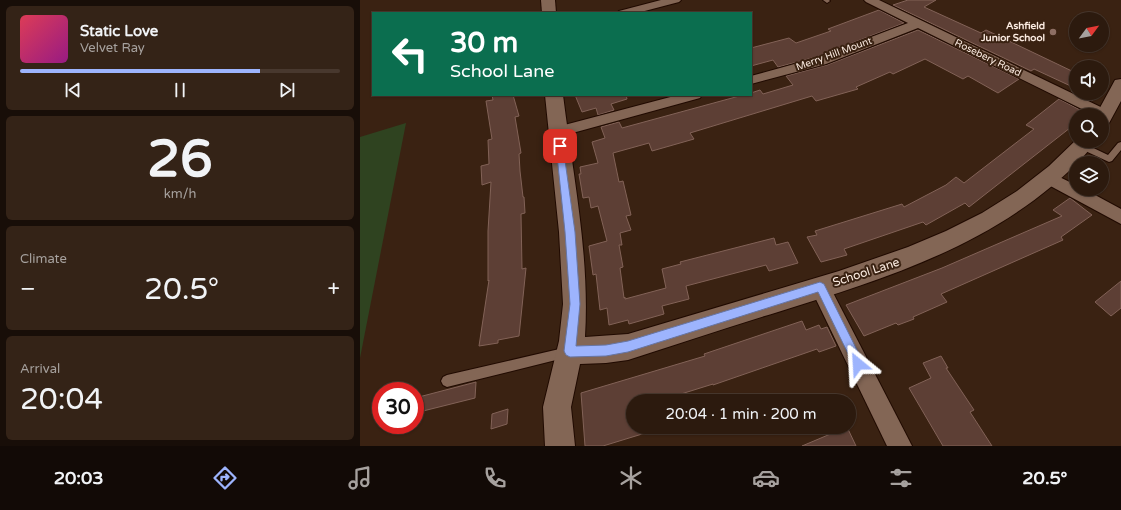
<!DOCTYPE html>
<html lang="en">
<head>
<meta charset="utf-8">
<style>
  body { margin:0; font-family:"Varela Round",sans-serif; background:#342317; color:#f1f3f6; height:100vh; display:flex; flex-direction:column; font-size:15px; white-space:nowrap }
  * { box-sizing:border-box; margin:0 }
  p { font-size:13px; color:#a6a19e }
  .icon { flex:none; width:22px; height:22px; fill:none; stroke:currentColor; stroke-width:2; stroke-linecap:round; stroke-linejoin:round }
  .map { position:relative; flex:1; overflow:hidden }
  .side { display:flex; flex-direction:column; gap:6px; padding:6px; background:#180e08; width:360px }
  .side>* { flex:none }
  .top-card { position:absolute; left:12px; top:12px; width:380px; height:84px; border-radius:0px; box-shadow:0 1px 3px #0004,0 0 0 1px #48382e; background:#0b6e4f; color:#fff; overflow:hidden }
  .needle { width:26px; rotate:58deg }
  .buttons { position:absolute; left:709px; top:12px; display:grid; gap:8px }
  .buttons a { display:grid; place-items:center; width:40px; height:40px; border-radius:50%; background:#2c1a0e; box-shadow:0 1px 3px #0004,0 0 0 1px #48382e; font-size:20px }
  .speed { position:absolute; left:12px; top:382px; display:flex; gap:8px; font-size:20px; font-weight:700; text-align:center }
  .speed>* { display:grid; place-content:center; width:52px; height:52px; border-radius:50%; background:#2c1a0e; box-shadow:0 1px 3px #0004,0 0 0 1px #48382e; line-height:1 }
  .speed .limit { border:6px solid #d22; background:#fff; color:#111 }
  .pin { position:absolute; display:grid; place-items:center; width:34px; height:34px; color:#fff; margin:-17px; border-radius:8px; box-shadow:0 2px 6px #0006 }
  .me { position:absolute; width:44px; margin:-22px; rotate:333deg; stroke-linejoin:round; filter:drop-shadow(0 0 3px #0008) }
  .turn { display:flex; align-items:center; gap:14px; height:84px; padding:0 12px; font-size:18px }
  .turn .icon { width:52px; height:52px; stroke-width:2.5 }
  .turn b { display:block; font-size:28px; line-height:34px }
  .big { font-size:30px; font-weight:600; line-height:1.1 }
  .side .widget { flex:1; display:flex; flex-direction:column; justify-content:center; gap:6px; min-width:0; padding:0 14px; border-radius:6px; background:#342317 }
  .side .dial { align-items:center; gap:0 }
  .dial b { font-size:52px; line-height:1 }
  .song { display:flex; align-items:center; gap:12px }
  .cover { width:48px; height:48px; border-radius:6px; background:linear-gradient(135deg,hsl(350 70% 55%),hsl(310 70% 35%)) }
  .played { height:4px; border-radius:2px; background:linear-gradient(90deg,#9db4fd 75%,#48382e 75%) }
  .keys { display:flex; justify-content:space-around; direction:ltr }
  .heat { display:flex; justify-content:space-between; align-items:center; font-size:22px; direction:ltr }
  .trip { position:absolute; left:266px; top:394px; width:230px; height:40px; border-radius:20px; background:#2c1a0e; box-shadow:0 1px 3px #0004,0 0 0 1px #48382e; font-weight:600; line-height:40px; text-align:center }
  .tabs { display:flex; height:64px; justify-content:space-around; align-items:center; background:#120a06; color:#a6a19e }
  .tabs .icon { width:28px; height:28px }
  .tabs .selected { color:#9db4fd }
  .tabs b { font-size:18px; color:#f1f3f6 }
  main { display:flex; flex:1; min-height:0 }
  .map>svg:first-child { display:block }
  .green { fill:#2f4320 }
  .building { fill:#5d3f35; stroke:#826257 }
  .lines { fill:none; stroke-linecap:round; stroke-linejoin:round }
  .service-casing { stroke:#200a00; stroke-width:2 }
  .minor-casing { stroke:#200a00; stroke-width:2 }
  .tertiary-casing { stroke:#200a00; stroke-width:2 }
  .service { fill:#836655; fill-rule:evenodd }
  .minor { fill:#836655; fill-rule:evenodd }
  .tertiary { fill:#836655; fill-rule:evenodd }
  .route { fill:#9db4fd; stroke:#6675a4 }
  .education-dot { fill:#8d6e63; stroke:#3a2212; stroke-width:1.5 }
  .labels { text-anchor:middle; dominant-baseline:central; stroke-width:4; stroke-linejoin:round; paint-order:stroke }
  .far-poi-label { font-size:10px; font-weight:bold; fill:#fbebe1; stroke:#3a2212; text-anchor:end }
  .far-street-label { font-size:10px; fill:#fbebe1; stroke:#3a2212 }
  .street-label { font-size:12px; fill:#fbebe1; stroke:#3a2212 }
</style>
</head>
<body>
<main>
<section class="side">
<div class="widget">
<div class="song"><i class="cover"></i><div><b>Static Love</b><p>Velvet Ray</p></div></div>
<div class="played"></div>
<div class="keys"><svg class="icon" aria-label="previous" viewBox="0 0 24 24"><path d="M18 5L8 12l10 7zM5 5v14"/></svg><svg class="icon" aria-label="pause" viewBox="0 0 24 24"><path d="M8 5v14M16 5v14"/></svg><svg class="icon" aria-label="next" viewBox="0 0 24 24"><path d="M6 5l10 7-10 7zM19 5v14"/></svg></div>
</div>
<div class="widget dial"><b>26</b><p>km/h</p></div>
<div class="widget"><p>Climate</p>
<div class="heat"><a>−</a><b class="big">20.5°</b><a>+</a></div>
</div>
<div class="widget"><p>Arrival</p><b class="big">20:04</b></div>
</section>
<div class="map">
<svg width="761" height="446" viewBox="0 0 761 446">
  <rect width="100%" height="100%" fill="#3a2212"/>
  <path class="green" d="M46,123L0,358V137Z"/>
  <g class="building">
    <path d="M548,0H576L564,7L621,33L626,30L716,73V93H740L732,101L711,91L715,88L674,69L671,71L533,5Z"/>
    <path d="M519,10L544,23L456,57L418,67L413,60L391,66V48L429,38L436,43L471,31L468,29Z"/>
    <path d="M558,30L659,79L638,93L608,76L603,79L565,59L533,74L530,72L496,87L498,89L456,101L452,96L330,133L334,139L292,151L289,143L253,153L259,182L263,181L271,215L266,216L271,230L260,233L262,245H259L263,267L260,268L264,298L265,297V299L306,288L302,269L321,264L320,262L414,238L416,245L428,242L438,263L409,271L406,265L326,286L329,299L302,306L304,314L269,324L268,320L249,325L247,308L240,310L236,274L233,275L229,246L247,241L238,206L231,208L229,197L223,198L219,174H221L220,167L238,163L232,142L245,138L241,127L259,122L262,128L383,95H391V93L400,90L403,94L433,85L426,76L467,65Z"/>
    <path d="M132,95H153L159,116L155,117L161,153L159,154L160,171L163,197H164L165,213L161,214L162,269L166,268L159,336L138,340V343L119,346L129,280L128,281V231L131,182L122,185L121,166L129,164L128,140L132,139L126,101L133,100Z"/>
    <path d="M215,95H266L267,99L251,104L254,110L238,115L236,108L222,112Z"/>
    <path d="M699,99L722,111L721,112L723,113L722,115H716L715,124L609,207L605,203L566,225L563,222L484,249L487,255L461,262L447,237L457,235L455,231L542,204L544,207L586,185L596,177L604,183L674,129L666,125Z"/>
    <path d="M710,198L732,215L701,237L703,240L581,294L587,302L553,317L554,319L538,325L536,323L504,336L486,305L582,268L702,216L693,210Z"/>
    <path d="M761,281V308L751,316L735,302Z"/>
    <path d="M442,321L446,330L459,325L461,329L467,327L476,346L459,352L457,349L353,385V384L321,394L322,401H273V427H305L243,446H225L221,393L345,356L344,354Z"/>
    <path d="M581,356L588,368H586L614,410L610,412L632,446H583L549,388L571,378L563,363Z"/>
    <path d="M116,382L115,398L55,413V398Z"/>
    <path d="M148,409L147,424L131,429L132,414Z"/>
    <path d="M487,427L496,446H442Z"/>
  </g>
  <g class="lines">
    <g class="service-casing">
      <g id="service">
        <path d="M463,0H469L470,1L467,3Z"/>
        <path d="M761,142V150L752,161L749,162L719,148L718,146L719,144H725L748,155L758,143Z"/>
        <path d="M208,347L212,348L213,352L212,356L208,357L87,387L83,385L81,381L83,377L87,375Z"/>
      </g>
    </g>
    <g class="minor-casing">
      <g id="minor">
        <path d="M301,0H321L319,2L277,13H257L259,11Z"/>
        <path d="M504,0H519L751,112L753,115L751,118L746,120L742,119V115H734L558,28L466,64L391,84V76L456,58L548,23L506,2Z"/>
        <path d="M318,95H342L340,98L198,137L193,136L190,132L193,128Z"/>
        <path d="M689,172L716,185V189H724L761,209V224L683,182L681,178L683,174Z"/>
        <path d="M460,278L467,281L552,446H527L450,287L453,281Z"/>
      </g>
    </g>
    <g class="tertiary-casing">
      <g id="tertiary">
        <path d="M181,0H195L196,13H182Z"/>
        <path d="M761,79V101L748,125L742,127V115H736L755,80Z"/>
        <path d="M185,95H203C213,175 230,257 225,337L268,334L479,271L548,247L586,231L622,213L657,191L689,166L716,140V141H735C726,157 706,174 692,186C613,252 514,282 418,312C368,327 318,344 268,360L246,363L220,364L211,407L215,446H185L183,407L199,341L203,304L199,232Z"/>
      </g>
    </g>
    <use href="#service" class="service"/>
    <use href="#minor" class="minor"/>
    <use href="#tertiary" class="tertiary"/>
  </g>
  <path class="route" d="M200,143L203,146L215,232L220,304L216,346L246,345L268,341L460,282L464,284L504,364L502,368L498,369L495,368L458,292L268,352L246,356L210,357L206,355L204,351L210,304L205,232L196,146Z"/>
  <circle class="education-dot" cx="693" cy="32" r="4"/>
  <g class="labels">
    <g class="far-poi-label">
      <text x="685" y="26">Ashfield<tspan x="685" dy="12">Junior School</tspan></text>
    </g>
    <g class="far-street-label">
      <text transform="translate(474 54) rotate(-20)">Merry Hill Mount</text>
      <text transform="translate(628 58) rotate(26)">Rosebery Road</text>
    </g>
    <g class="street-label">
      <text transform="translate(506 272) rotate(-18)">School Lane</text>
    </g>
  </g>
</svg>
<div class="buttons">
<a><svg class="needle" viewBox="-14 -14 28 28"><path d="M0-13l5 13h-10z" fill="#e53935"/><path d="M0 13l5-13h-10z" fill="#a6a19e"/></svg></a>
<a><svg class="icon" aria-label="sound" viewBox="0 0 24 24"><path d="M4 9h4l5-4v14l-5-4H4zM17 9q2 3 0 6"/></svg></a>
<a><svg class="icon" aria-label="search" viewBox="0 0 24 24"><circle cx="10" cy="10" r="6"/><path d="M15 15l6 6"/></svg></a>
<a><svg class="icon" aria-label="layers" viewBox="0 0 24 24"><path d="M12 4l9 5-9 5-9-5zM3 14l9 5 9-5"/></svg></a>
</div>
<div class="speed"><div class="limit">30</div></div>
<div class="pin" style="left:200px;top:146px;background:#d93025"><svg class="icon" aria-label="arrive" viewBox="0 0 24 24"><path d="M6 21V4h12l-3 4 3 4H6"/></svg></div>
<svg class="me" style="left:498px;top:364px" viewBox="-20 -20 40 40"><path d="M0-17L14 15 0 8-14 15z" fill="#9db4fd" stroke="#fff" stroke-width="4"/></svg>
<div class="trip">20:04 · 1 min · 200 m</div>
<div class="top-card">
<div class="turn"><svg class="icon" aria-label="left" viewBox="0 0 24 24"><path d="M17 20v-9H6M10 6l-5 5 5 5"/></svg><div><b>30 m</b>School Lane</div></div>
</div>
</div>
</main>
<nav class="tabs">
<b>20:03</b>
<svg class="icon selected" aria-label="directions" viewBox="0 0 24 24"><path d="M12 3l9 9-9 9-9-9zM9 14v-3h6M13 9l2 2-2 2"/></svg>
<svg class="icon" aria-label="music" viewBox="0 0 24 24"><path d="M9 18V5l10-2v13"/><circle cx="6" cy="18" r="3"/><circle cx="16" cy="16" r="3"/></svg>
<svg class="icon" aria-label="phone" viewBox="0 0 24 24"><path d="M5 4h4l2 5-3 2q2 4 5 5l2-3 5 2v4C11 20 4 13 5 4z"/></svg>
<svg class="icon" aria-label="climate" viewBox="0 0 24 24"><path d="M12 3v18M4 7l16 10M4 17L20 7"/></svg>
<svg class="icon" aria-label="car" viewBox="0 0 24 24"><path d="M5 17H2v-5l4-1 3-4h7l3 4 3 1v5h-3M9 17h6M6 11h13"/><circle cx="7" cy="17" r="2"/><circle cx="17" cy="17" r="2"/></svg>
<svg class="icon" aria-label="filters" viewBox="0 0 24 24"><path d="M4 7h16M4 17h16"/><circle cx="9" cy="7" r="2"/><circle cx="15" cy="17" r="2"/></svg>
<b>20.5°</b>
</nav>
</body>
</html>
